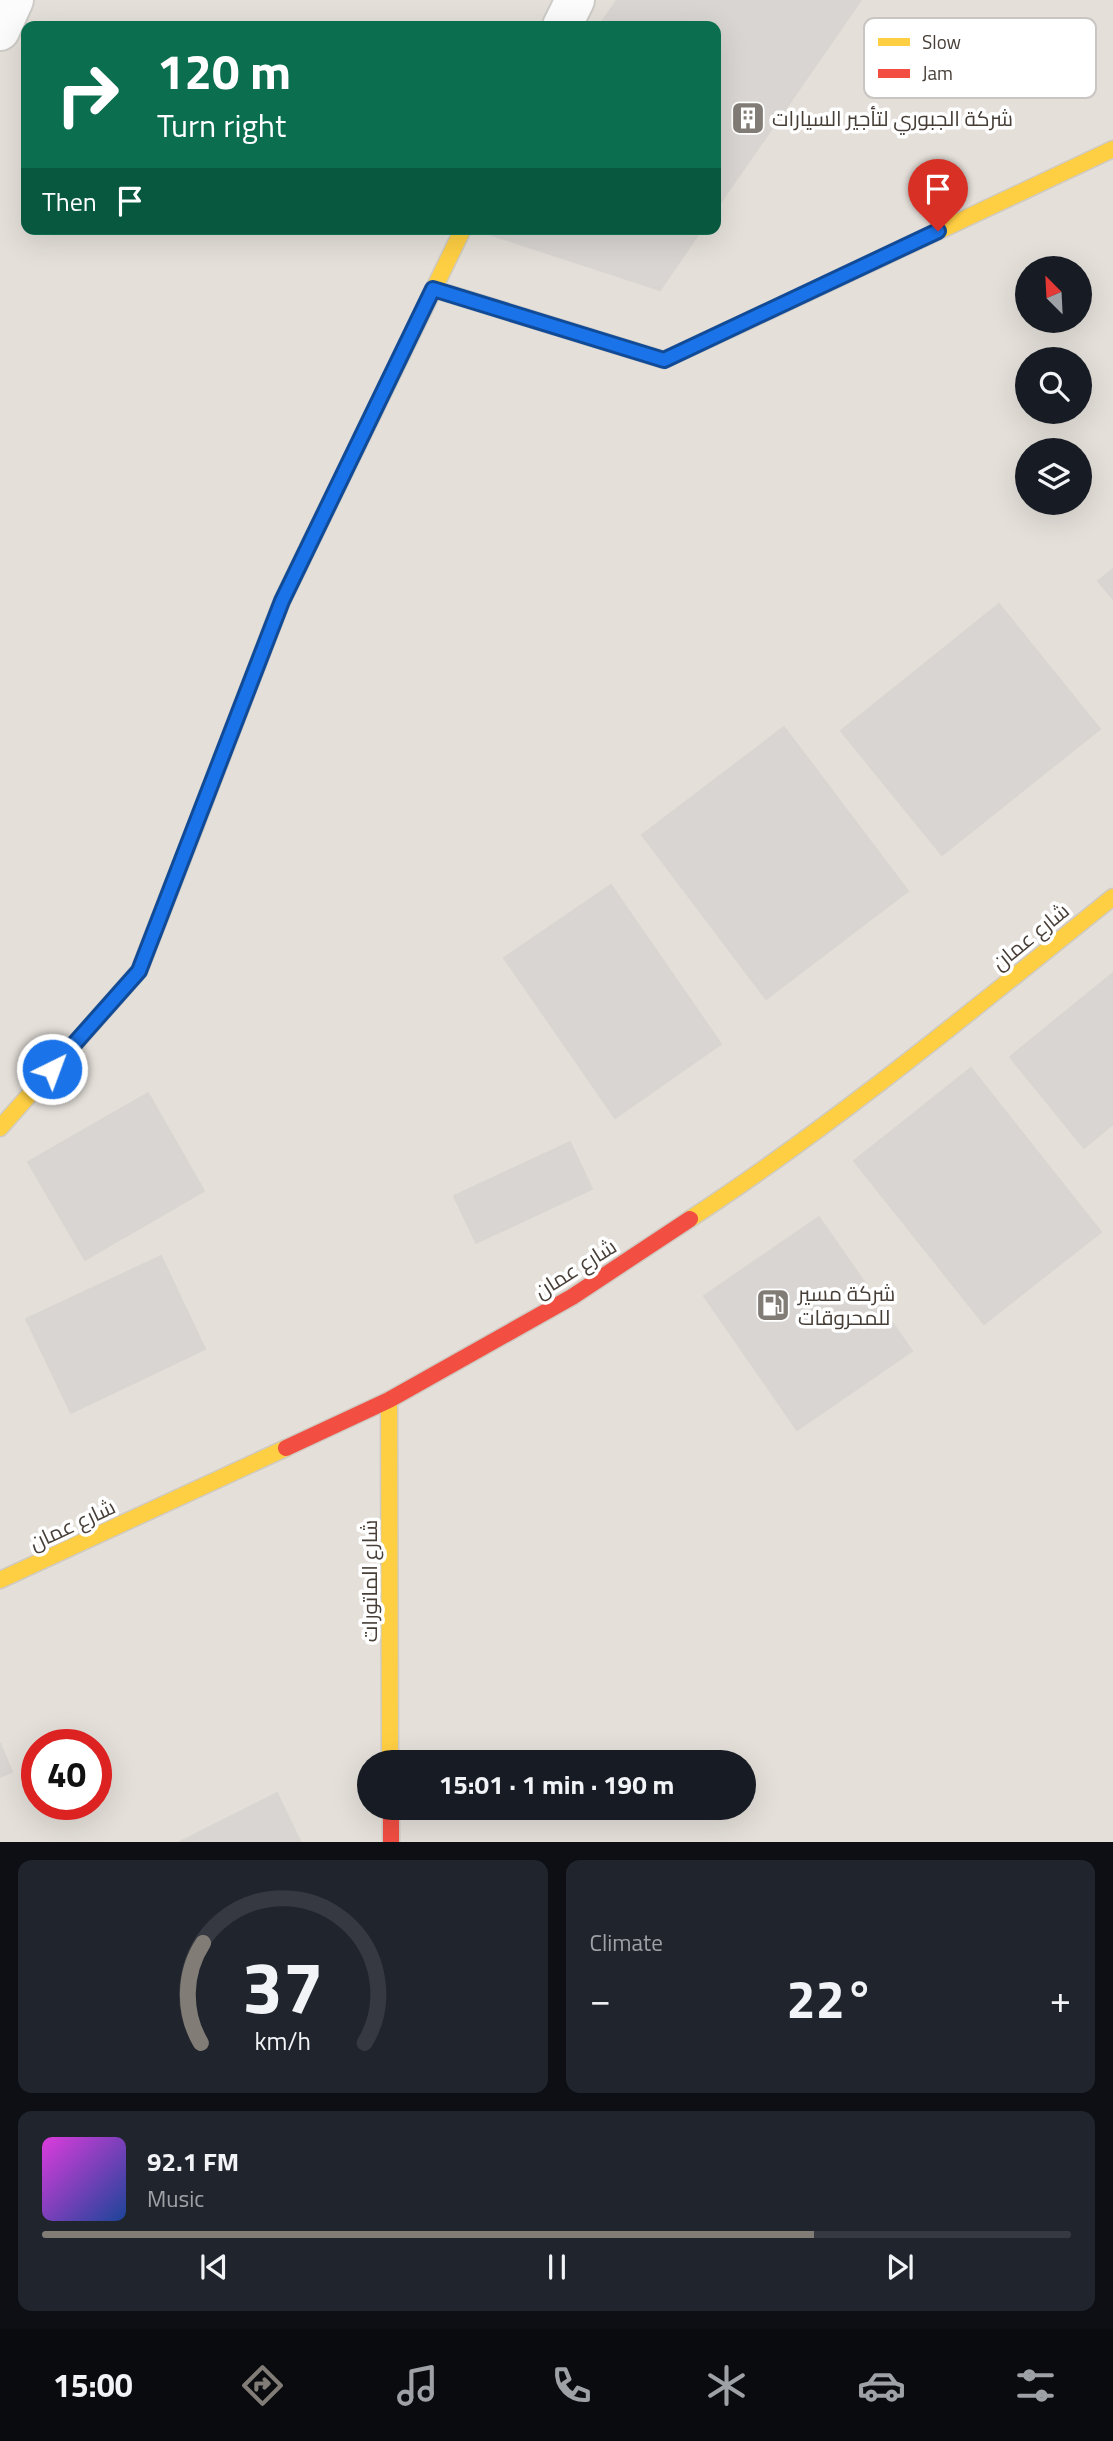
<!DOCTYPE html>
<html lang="en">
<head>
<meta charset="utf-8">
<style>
  body { margin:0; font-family:"Titillium Web",Cairo,sans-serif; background:#20242c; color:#f1f3f6; height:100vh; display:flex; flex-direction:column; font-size:26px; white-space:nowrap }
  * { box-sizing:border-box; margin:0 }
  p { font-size:23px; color:#9ea1a6 }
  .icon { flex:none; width:38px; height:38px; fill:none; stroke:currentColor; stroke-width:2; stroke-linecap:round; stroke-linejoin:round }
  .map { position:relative; height:1842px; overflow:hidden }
  .details { display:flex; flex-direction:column; gap:18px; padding:18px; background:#0d0f14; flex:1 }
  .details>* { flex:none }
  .banner { position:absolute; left:21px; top:21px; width:700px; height:214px; border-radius:14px; box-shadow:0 7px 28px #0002; background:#0b6e4f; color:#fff; overflow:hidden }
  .needle { width:46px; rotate:336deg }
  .tools { position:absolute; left:1015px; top:256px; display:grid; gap:14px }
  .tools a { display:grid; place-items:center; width:77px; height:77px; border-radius:50%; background:#171b24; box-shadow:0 7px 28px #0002; font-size:35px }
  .speed { position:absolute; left:21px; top:1729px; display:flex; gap:14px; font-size:35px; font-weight:700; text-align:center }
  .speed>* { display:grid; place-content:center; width:91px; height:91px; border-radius:50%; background:#171b24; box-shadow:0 7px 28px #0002; line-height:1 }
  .speed .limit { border:10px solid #d22; background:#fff; color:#111 }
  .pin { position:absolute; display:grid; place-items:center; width:60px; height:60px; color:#fff; margin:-72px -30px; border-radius:50% 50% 50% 0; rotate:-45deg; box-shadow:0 0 7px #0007 }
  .pin .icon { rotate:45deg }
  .me { position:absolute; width:77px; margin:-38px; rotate:42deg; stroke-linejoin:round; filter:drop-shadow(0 0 5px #0008) }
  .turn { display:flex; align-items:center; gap:24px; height:147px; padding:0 21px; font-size:32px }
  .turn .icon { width:91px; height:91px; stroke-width:2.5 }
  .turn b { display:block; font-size:49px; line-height:60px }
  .then { display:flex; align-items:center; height:66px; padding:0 21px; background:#0003; gap:14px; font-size:26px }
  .big { font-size:52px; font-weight:700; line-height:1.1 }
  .details .card { flex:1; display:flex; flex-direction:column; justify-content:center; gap:10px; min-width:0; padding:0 24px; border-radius:14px; background:#20242c }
  .details .dial { align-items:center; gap:0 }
  .dial svg { height:182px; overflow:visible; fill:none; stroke:#363941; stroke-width:7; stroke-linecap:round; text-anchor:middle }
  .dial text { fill:#f1f3f6; stroke:none }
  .song { display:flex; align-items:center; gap:21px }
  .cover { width:84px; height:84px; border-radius:10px; background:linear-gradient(135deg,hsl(300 70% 55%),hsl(220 70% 35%)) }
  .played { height:7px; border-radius:4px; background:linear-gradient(90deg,#827c76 75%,#363941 75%) }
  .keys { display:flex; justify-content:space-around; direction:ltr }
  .heat { display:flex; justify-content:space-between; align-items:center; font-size:38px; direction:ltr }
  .details .tiles { flex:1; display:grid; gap:18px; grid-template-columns:1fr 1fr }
  .card:last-child { grid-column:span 2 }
  .trip { position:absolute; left:357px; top:1750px; width:399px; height:70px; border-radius:35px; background:#171b24; box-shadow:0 7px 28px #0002; font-weight:700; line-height:70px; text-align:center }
  .menu { display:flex; height:112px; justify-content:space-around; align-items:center; background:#090b0e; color:#9ea1a6 }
  .menu .icon { width:49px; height:49px }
  .menu .on { color:#827c76 }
  .menu b { font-size:32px; color:#f1f3f6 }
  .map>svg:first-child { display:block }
  .residential { fill:#e4dfd9; fill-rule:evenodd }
  .building { fill:#d8d5d2; stroke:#d9d5d1; stroke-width:2 }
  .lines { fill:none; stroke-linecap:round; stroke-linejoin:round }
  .street-casing { stroke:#ceccc8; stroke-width:42 }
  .slow-casing { stroke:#cfcac2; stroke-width:19 }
  .jam-casing { stroke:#cfcac2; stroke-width:19 }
  .street { stroke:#fdfcfc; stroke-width:38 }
  .slow { stroke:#ffcf43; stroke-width:16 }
  .jam { stroke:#f24e42; stroke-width:16 }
  .route-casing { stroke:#114b97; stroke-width:18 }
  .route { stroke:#1a73e8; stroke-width:12 }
  .labels { text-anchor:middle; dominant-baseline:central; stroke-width:7; stroke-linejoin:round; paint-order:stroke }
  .poi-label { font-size:21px; fill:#463e37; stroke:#fff; text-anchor:start }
  .street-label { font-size:21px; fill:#463e37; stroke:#fff }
  .key { fill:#fff; stroke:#c8c5c3; stroke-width:2 }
  .key-label { font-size:19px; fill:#463e37 }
</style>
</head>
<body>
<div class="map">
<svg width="1113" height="1843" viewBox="0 0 1113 1843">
  <rect width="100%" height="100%" fill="#f0eeeb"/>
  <path class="residential" d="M0,0H1113V1842L0,1843ZM26,26H716V229H26ZM1027,268H1080V320H1027ZM1027,359H1080V411H1027ZM1027,450H1080V502H1027ZM37,1745H96V1804H37ZM369,1762H744V1808H369Z"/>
  <g class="building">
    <path d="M617,0H861L716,209V26H599Z"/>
    <path d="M473,229H702L660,290Z"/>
    <path d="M1113,569V599L1098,581Z"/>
    <path d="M999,604L1100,729L942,855L841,731Z"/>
    <path d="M784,727L908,891L766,999L642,835Z"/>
    <path d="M611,885L721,1044L615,1118L504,958Z"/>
    <path d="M1113,973V1124L1084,1148L1010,1057Z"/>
    <path d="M971,1068L1101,1232L984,1324L854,1161Z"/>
    <path d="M148,1093L204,1191L85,1260L28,1162Z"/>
    <path d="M570,1142L592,1189L476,1243L454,1196Z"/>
    <path d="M819,1217L912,1351L797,1430L704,1296Z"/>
    <path d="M161,1256L205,1349L71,1413L26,1319Z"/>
    <path d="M0,1743L12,1772L0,1777Z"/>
    <path d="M277,1793L301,1843H178Z"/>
  </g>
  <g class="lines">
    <g class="street-casing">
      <g id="street">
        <path d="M562,26L575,0"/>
        <path d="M0,31L14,0"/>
      </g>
    </g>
    <g class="slow-casing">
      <g id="slow">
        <path d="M773,309L1113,149"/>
        <path d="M314,535L463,229"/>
        <path d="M0,1128L139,971L195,827"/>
        <path d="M690,1219C838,1122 975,1008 1113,897"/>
        <path d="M389,1400L390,1762"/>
        <path d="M0,1580L286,1448"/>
      </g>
    </g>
    <g class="jam-casing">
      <g id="jam">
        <path d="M434,289L664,360L773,309"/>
        <path d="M195,827L282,601L314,535"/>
        <path d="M286,1448L389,1400L572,1297L690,1219"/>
        <path d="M391,1808V1843"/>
      </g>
    </g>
    <use href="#street" class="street"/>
    <use href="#slow" class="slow"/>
    <use href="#jam" class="jam"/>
  </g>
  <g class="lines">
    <g class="route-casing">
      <path id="route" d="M52,1069L139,971L282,601L433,289L664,360L938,231"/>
    </g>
    <use href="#route" class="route"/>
  </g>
  <defs>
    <g id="building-square" transform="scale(1.75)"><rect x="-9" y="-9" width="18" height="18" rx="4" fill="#827c76" stroke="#fff"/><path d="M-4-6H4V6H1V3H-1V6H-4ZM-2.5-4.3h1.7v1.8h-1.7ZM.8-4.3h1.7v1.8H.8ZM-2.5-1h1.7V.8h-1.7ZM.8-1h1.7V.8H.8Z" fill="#fff"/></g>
    <g id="fuel-square" transform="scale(1.75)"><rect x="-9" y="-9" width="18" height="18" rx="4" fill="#827c76" stroke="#fff"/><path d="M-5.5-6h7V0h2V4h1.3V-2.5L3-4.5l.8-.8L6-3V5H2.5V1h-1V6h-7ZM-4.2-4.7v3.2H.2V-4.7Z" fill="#fff"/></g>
  </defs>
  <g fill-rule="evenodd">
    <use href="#building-square" x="748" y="118"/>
    <use href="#fuel-square" x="773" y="1305"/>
  </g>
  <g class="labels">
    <g class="poi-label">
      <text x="772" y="118">شركة الجبوري لتأجير السيارات</text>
      <text x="798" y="1293">شركة مسير<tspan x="798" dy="24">للمحروقات</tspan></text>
    </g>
    <g class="street-label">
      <text transform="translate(1030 936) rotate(-39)">شارع عمان</text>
      <text transform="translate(575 1268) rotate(-32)">شارع عمان</text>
      <text transform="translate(72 1524) rotate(-25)">شارع عمان</text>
      <text transform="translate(369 1581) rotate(-90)">شارع الماتورات</text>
    </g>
  </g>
  <rect x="864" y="18" width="232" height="80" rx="10" class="key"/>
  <rect x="878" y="38" width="32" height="8" fill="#ffcf43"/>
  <rect x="878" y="69" width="32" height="9" fill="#f24e42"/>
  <g class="key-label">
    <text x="922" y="49">Slow</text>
    <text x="922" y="80">Jam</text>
  </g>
</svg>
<div class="tools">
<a><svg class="needle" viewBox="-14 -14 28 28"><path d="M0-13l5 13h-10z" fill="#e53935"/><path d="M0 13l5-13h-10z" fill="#9ea1a6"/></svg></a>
<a><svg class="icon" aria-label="search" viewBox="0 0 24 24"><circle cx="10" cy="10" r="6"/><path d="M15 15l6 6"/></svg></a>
<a><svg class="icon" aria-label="layers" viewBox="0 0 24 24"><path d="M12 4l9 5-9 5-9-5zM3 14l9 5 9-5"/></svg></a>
</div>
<div class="speed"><div class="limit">40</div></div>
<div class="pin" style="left:938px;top:231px;background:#d93025"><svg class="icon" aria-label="arrive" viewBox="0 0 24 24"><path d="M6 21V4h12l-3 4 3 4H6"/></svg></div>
<svg class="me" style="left:52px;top:1069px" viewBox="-20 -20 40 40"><circle r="17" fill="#1a73e8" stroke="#fff" stroke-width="3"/><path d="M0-11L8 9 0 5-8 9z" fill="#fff"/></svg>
<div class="trip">15:01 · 1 min · 190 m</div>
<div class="banner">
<div class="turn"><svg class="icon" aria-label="right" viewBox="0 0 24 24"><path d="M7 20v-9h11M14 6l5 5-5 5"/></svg><div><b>120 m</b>Turn right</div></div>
<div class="then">Then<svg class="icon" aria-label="arrive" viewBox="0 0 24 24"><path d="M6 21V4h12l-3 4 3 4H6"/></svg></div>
</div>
</div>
<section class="details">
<div class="tiles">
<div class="card dial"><svg viewBox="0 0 100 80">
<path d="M14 69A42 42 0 1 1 86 69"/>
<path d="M14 69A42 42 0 0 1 15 25" stroke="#827c76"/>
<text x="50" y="56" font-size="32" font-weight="700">37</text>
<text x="50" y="72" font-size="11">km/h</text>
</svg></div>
<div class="card"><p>Climate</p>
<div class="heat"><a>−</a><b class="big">22°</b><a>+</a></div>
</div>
<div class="card">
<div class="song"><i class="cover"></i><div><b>92.1 FM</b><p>Music</p></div></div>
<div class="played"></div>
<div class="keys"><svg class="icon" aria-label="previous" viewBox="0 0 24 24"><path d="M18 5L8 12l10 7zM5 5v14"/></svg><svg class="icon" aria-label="pause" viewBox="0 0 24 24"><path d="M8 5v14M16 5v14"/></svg><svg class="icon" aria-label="next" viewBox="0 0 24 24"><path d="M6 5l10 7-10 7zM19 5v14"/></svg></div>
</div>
</div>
</section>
<nav class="menu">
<b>15:00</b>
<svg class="icon on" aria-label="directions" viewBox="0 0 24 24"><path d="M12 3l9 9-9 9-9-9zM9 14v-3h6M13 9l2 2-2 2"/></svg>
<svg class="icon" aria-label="music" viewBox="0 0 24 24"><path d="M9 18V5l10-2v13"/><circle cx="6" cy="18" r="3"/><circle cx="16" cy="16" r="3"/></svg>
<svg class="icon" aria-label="phone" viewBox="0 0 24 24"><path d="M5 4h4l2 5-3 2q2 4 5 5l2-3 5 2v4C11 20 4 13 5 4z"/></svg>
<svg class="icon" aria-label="climate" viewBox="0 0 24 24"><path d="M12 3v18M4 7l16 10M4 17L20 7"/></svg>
<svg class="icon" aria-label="car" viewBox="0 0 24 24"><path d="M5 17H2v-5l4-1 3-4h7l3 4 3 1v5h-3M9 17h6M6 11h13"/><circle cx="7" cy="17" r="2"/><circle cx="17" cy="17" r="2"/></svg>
<svg class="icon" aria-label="filters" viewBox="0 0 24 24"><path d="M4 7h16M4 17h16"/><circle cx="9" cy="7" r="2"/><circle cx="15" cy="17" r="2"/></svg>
</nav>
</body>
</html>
